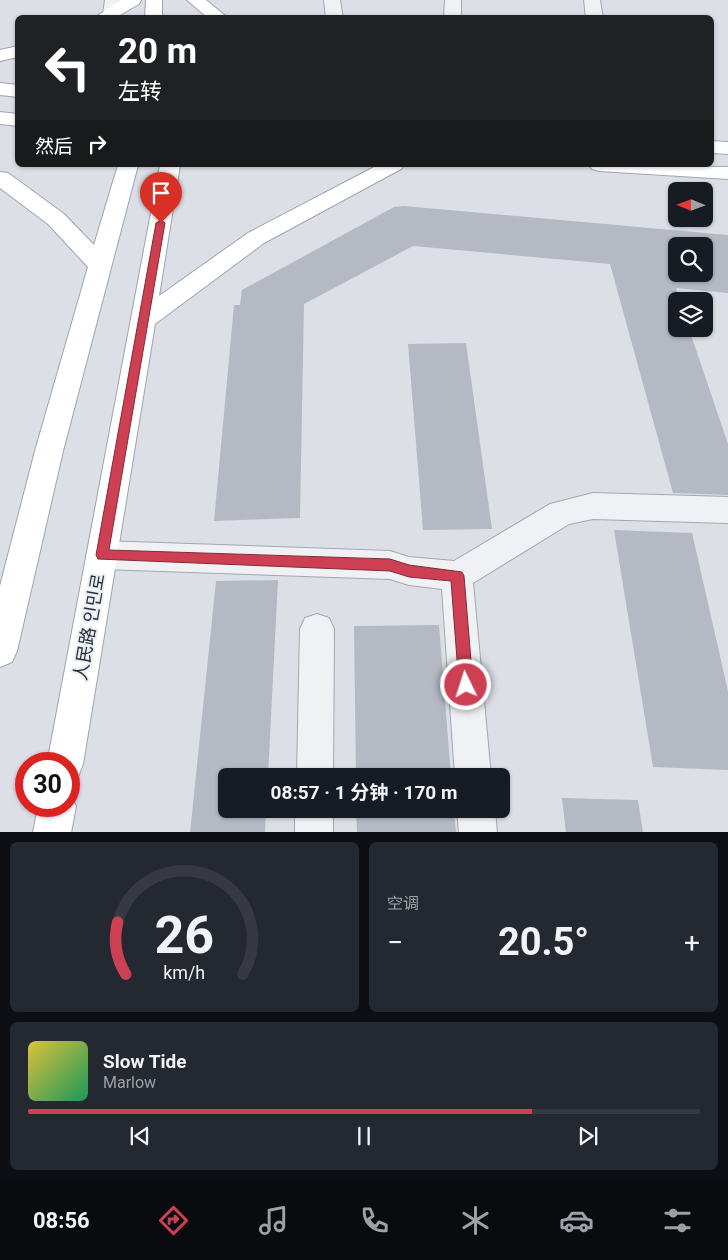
<!DOCTYPE html>
<html lang="zh">
<head>
<meta charset="utf-8">
<style>
  body { margin:0; font-family:Roboto,"Noto Sans SC","Noto Sans KR",sans-serif; background:#242831; color:#f1f3f6; height:100vh; display:flex; flex-direction:column; font-size:19px; white-space:nowrap }
  * { box-sizing:border-box; margin:0 }
  p { font-size:16px; color:#9ea1a6 }
  .icon { flex:none; width:28px; height:28px; fill:none; stroke:currentColor; stroke-width:2; stroke-linecap:round; stroke-linejoin:round }
  .map { position:relative; height:832px; overflow:hidden }
  .side { display:flex; flex-direction:column; gap:10px; padding:10px; background:#0d0f14; flex:1 }
  .side>* { flex:none }
  .top-card { position:absolute; left:15px; top:15px; width:699px; height:152px; border-radius:8px; box-shadow:0 1px 4px #0004; background:#202124; color:#fff; overflow:hidden }
  .needle { width:32px; rotate:271deg }
  .controls { position:absolute; left:668px; top:182px; display:grid; gap:10px }
  .controls a { display:grid; place-items:center; width:45px; height:45px; border-radius:8px; background:#171b24; box-shadow:0 1px 4px #0004; font-size:25px }
  .speed { position:absolute; left:15px; top:752px; display:flex; gap:10px; font-size:25px; font-weight:700; text-align:center }
  .speed>* { display:grid; place-content:center; width:65px; height:65px; border-radius:50%; background:#171b24; box-shadow:0 1px 4px #0004; line-height:1 }
  .speed .limit { border:8px solid #d22; background:#fff; color:#111 }
  .pin { position:absolute; display:grid; place-items:center; width:42px; height:42px; color:#fff; margin:-51px -21px; border-radius:50% 50% 50% 0; rotate:-45deg; box-shadow:0 0 5px #0007 }
  .pin .icon { rotate:45deg }
  .me { position:absolute; width:55px; margin:-28px; rotate:356deg; stroke-linejoin:round; filter:drop-shadow(0 0 4px #0008) }
  .turn { display:flex; align-items:center; gap:18px; height:105px; padding:0 20px; font-size:22px }
  .turn .icon { width:65px; height:65px; stroke-width:2.5 }
  .turn b { display:block; font-size:35px; line-height:42px }
  .then { display:flex; align-items:center; height:48px; padding:0 20px; background:#0003; gap:10px; font-size:19px }
  .big { font-size:38px; font-weight:700; line-height:1.1 }
  .side .card { flex:1; display:flex; flex-direction:column; justify-content:center; gap:8px; min-width:0; padding:0 18px; border-radius:8px; background:#242831 }
  .side .dial { align-items:center; gap:0 }
  .dial svg { height:130px; overflow:visible; fill:none; stroke:#363941; stroke-width:7; stroke-linecap:round; text-anchor:middle }
  .dial text { fill:#f1f3f6; stroke:none }
  .song { display:flex; align-items:center; gap:15px }
  .cover { width:60px; height:60px; border-radius:8px; background:linear-gradient(135deg,hsl(50 70% 55%),hsl(150 70% 35%)) }
  .played { height:5px; border-radius:2px; background:linear-gradient(90deg,#cd4053 75%,#363941 75%) }
  .keys { display:flex; justify-content:space-around; direction:ltr }
  .heat { display:flex; justify-content:space-between; align-items:center; font-size:28px; direction:ltr }
  .side .tiles { flex:1; display:grid; gap:10px; grid-template-columns:1fr 1fr }
  .card:last-child { grid-column:span 2 }
  .trip { position:absolute; left:218px; top:768px; width:292px; height:50px; border-radius:8px; background:#171b24; box-shadow:0 1px 4px #0004; font-weight:700; line-height:50px; text-align:center }
  .tab-bar { display:flex; height:80px; justify-content:space-around; align-items:center; background:#090b0e; color:#9ea1a6 }
  .tab-bar .icon { width:35px; height:35px }
  .tab-bar .selected { color:#cd4053 }
  .tab-bar b { font-size:22px; color:#f1f3f6 }
  .map>svg:first-child { display:block }
  .building { fill:#b4b9c3; fill-rule:evenodd }
  .lines { fill:none; stroke-linecap:round; stroke-linejoin:round }
  .minor-casing { stroke:#a2a7b0; stroke-width:2 }
  .major-casing { stroke:#9ca4b2; stroke-width:2 }
  .minor { fill:#eff1f5; fill-rule:evenodd }
  .major { fill:#fff; fill-rule:evenodd }
  .route { fill:#cd4053; stroke:#852a36 }
  .labels { text-anchor:middle; dominant-baseline:central; stroke-width:4; stroke-linejoin:round; paint-order:stroke }
  .street-label { font-size:18px; fill:#262e3c; stroke:#ebeff4 }
</style>
</head>
<body>
<div class="map">
<svg width="728" height="833" viewBox="0 0 728 833">
  <rect width="100%" height="100%" fill="#dce0e6"/>
  <g class="building">
    <path d="M404,206L728,235V293L676,288L680,301H676V329H689L728,444V495L673,493L610,264L413,246L304,304L300,518L214,521L234,305H240L242,290L394,207ZM676,246H704V274H676Z"/>
    <path d="M466,343L492,529L423,530L408,344Z"/>
    <path d="M614,530L692,533L728,691V770L653,767Z"/>
    <path d="M278,580L268,776H226V809H266L265,833H190L216,581Z"/>
    <path d="M439,625L451,776H356L354,626Z"/>
    <path d="M562,798L638,800L643,833H566Z"/>
    <path d="M356,809H454L456,833H357Z"/>
  </g>
  <g class="lines">
    <g class="minor-casing">
      <g id="minor">
        <path d="M105,0H121L119,14L117,18H105L103,14Z"/>
        <path d="M324,0H340L343,18H326Z"/>
        <path d="M445,0H461V18H444Z"/>
        <path d="M584,0H600L603,18H586Z"/>
        <path d="M593,493L728,497V523L593,519L569,524L473,583L491,776H455L442,589L409,585L390,579L102,569L91,565L86,555L91,545L102,541L390,551L409,557L454,561L550,504Z"/>
        <path d="M317,614L329,618L334,629L333,776H297L300,629L305,618Z"/>
        <rect x="295" y="809" width="38" height="24"/>
        <path d="M457,809H495L497,833H459Z"/>
      </g>
    </g>
    <g class="major-casing">
      <g id="major">
        <path d="M121,0H141L139,4L115,18H94Z"/>
        <path d="M146,0H162V18H145Z"/>
        <path d="M187,0H206L228,18H208Z"/>
        <path d="M18,46V57L0,61V50Z"/>
        <path d="M0,83L18,85V97L0,95Z"/>
        <path d="M0,112L18,114V126L0,124Z"/>
        <path d="M711,141L728,142V154L711,153Z"/>
        <path d="M118,165H138L63,451L17,651L12,662L0,667V586L35,451L88,267L48,224L0,188V172L8,173L64,214L94,245Z"/>
        <path d="M160,165H180L159,296L248,233L378,165H404L401,169L264,243L155,324L83,764L78,777L69,781V764H47Z"/>
        <path d="M589,165L728,167V179L599,171L592,169Z"/>
        <path d="M69,792L76,806L71,833H33L38,806H69Z"/>
      </g>
    </g>
    <use href="#minor" class="minor"/>
    <use href="#major" class="major"/>
  </g>
  <path class="route" d="M161,220L165,223L109,550L390,559L409,565L462,572L464,576L473,685L471,690L466,692L461,690L459,685L451,581L409,577L390,571L98,559L96,555L156,223Z"/>
  <g class="labels">
    <g class="street-label">
      <text transform="translate(89 627) rotate(-80)">人民路 인민로</text>
    </g>
  </g>
</svg>
<div class="controls">
<a><svg class="needle" viewBox="-14 -14 28 28"><path d="M0-13l5 13h-10z" fill="#e53935"/><path d="M0 13l5-13h-10z" fill="#9ea1a6"/></svg></a>
<a><svg class="icon" aria-label="search" viewBox="0 0 24 24"><circle cx="10" cy="10" r="6"/><path d="M15 15l6 6"/></svg></a>
<a><svg class="icon" aria-label="layers" viewBox="0 0 24 24"><path d="M12 4l9 5-9 5-9-5zM3 14l9 5 9-5"/></svg></a>
</div>
<div class="speed"><div class="limit">30</div></div>
<div class="pin" style="left:161px;top:223px;background:#d93025"><svg class="icon" aria-label="arrive" viewBox="0 0 24 24"><path d="M6 21V4h12l-3 4 3 4H6"/></svg></div>
<svg class="me" style="left:466px;top:685px" viewBox="-20 -20 40 40"><circle r="17" fill="#cd4053" stroke="#fff" stroke-width="3"/><path d="M0-11L8 9 0 5-8 9z" fill="#fff"/></svg>
<div class="trip">08:57 · 1 分钟 · 170 m</div>
<div class="top-card">
<div class="turn"><svg class="icon" aria-label="left" viewBox="0 0 24 24"><path d="M17 20v-9H6M10 6l-5 5 5 5"/></svg><div><b>20 m</b>左转</div></div>
<div class="then">然后<svg class="icon" aria-label="right" viewBox="0 0 24 24"><path d="M7 20v-9h11M14 6l5 5-5 5"/></svg></div>
</div>
</div>
<section class="side">
<div class="tiles">
<div class="card dial"><svg viewBox="0 0 100 80">
<path d="M14 69A42 42 0 1 1 86 69"/>
<path d="M14 69A42 42 0 0 1 9 37" stroke="#cd4053"/>
<text x="50" y="56" font-size="32" font-weight="700">26</text>
<text x="50" y="72" font-size="11">km/h</text>
</svg></div>
<div class="card"><p>空调</p>
<div class="heat"><a>−</a><b class="big">20.5°</b><a>+</a></div>
</div>
<div class="card">
<div class="song"><i class="cover"></i><div><b>Slow Tide</b><p>Marlow</p></div></div>
<div class="played"></div>
<div class="keys"><svg class="icon" aria-label="previous" viewBox="0 0 24 24"><path d="M18 5L8 12l10 7zM5 5v14"/></svg><svg class="icon" aria-label="pause" viewBox="0 0 24 24"><path d="M8 5v14M16 5v14"/></svg><svg class="icon" aria-label="next" viewBox="0 0 24 24"><path d="M6 5l10 7-10 7zM19 5v14"/></svg></div>
</div>
</div>
</section>
<nav class="tab-bar">
<b>08:56</b>
<svg class="icon selected" aria-label="directions" viewBox="0 0 24 24"><path d="M12 3l9 9-9 9-9-9zM9 14v-3h6M13 9l2 2-2 2"/></svg>
<svg class="icon" aria-label="music" viewBox="0 0 24 24"><path d="M9 18V5l10-2v13"/><circle cx="6" cy="18" r="3"/><circle cx="16" cy="16" r="3"/></svg>
<svg class="icon" aria-label="phone" viewBox="0 0 24 24"><path d="M5 4h4l2 5-3 2q2 4 5 5l2-3 5 2v4C11 20 4 13 5 4z"/></svg>
<svg class="icon" aria-label="climate" viewBox="0 0 24 24"><path d="M12 3v18M4 7l16 10M4 17L20 7"/></svg>
<svg class="icon" aria-label="car" viewBox="0 0 24 24"><path d="M5 17H2v-5l4-1 3-4h7l3 4 3 1v5h-3M9 17h6M6 11h13"/><circle cx="7" cy="17" r="2"/><circle cx="17" cy="17" r="2"/></svg>
<svg class="icon" aria-label="filters" viewBox="0 0 24 24"><path d="M4 7h16M4 17h16"/><circle cx="9" cy="7" r="2"/><circle cx="15" cy="17" r="2"/></svg>
</nav>
</body>
</html>
